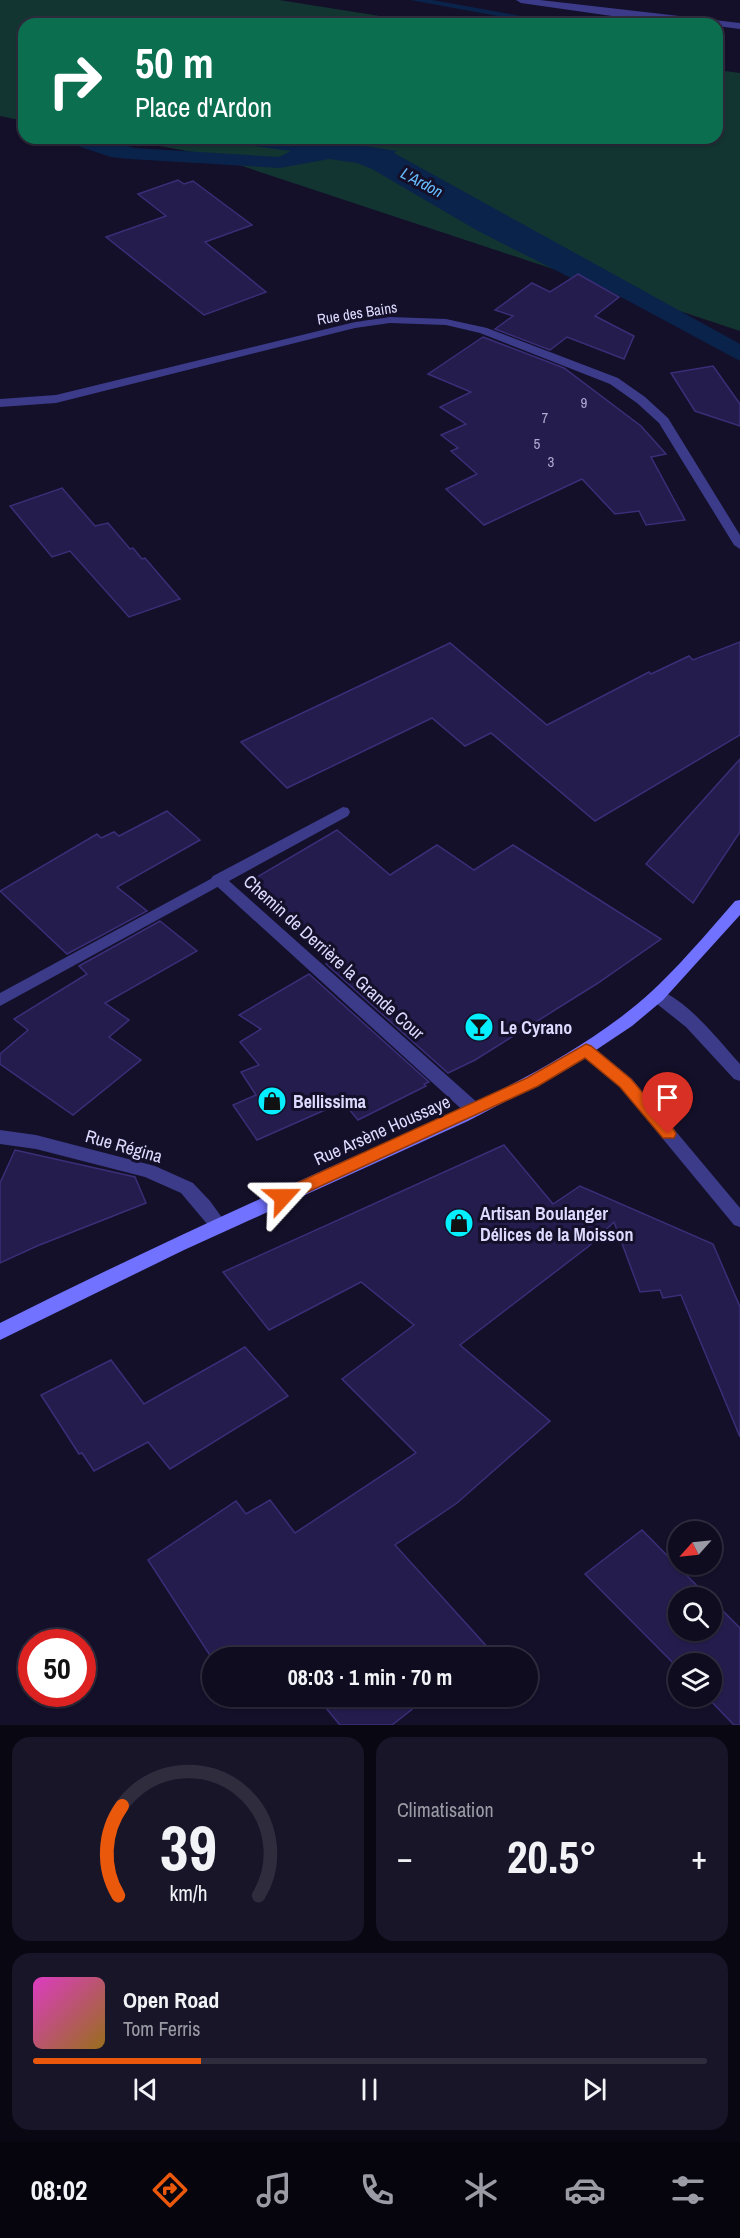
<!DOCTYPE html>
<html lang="fr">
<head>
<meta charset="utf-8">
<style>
  body { margin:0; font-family:"Archivo Narrow",sans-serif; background:#181529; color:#f1f3f6; height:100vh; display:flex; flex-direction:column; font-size:22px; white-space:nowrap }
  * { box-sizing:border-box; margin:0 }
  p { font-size:20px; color:#9b9ba5 }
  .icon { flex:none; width:33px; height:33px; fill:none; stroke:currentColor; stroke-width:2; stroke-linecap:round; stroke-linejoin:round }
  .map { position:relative; height:1725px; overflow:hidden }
  .panel { display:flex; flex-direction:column; gap:12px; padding:12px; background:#080712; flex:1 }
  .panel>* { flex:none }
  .guide { position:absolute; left:18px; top:18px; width:705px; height:126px; border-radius:18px; box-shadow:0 2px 4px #0004,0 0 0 2px #2f2c3e; background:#0b6e4f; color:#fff; overflow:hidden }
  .needle { width:39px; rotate:243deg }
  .tools { position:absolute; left:668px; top:1521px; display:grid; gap:12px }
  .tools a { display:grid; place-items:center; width:54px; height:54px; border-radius:50%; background:#0f0c20; box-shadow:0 2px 4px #0004,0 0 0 2px #2f2c3e; font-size:30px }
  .speed { position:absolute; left:18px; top:1629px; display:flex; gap:12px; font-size:30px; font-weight:700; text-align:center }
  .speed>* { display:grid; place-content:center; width:78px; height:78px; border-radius:50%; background:#0f0c20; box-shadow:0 2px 4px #0004,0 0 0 2px #2f2c3e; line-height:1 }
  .speed .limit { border:9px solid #d22; background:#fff; color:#111 }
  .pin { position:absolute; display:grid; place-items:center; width:51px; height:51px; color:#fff; margin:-62px -26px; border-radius:50% 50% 50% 0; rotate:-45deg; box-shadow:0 0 6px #0007 }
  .pin .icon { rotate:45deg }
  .me { position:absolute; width:66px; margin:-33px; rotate:66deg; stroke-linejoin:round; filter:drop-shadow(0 0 4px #0008) }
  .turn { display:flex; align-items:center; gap:21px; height:126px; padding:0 18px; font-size:27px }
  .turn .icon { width:78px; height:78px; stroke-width:2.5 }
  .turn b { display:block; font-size:42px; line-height:51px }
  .big { font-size:45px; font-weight:800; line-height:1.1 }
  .panel .tile { flex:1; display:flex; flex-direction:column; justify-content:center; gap:9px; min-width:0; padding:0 21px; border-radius:18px; background:#181529 }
  .panel .dial { align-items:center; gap:0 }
  .dial svg { height:156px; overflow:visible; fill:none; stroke:#2f2c3e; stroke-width:7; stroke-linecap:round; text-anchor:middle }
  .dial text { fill:#f1f3f6; stroke:none }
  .song { display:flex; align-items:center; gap:18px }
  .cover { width:72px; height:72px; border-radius:9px; background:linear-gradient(135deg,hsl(310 70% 55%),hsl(40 70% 35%)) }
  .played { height:6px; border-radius:3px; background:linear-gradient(90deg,#ea580c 25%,#2f2c3e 25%) }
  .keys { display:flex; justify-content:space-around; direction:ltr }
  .heat { display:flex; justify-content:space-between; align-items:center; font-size:33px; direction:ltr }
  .panel .tiles { flex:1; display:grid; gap:12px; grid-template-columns:1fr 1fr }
  .tile:last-child { grid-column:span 2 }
  .trip { position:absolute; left:202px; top:1647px; width:336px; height:60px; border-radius:30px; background:#0f0c20; box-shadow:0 2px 4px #0004,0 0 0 2px #2f2c3e; font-weight:800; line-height:60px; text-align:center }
  .dock { display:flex; height:96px; justify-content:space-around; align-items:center; background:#06050d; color:#9b9ba5 }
  .dock .icon { width:42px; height:42px }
  .dock .on { color:#ea580c }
  .dock b { font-size:27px; color:#f1f3f6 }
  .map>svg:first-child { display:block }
  .green { fill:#133532 }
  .water { fill:#0a234a }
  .building { fill:#241c4c; stroke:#3a2e78; stroke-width:1.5 }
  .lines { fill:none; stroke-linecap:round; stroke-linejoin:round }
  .service { fill:#3b3b8a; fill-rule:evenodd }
  .minor { fill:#3b3b8a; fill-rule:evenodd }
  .secondary { fill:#7172ff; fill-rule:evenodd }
  .route { fill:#ea580c; stroke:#983908; stroke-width:1.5 }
  .labels { text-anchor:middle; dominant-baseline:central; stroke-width:6; stroke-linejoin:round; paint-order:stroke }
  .far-street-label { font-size:15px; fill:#dddaff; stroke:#14102a }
  .number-label { font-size:15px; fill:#afaad2 }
  .far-water-label { font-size:16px; font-style:italic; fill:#68beff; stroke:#14102a }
  .street-label { font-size:18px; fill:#dddaff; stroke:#14102a }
  .poi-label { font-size:18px; font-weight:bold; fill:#dddaff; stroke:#14102a; text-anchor:start }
</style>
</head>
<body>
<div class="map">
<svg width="740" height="1725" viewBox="0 0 740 1725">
  <rect width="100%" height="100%" fill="#14102a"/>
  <g class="green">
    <path d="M0,0H279L430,24H24V121L0,116Z"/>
    <path d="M717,70L740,73V331L209,155L116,138H717Z"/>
  </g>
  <g class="water">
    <path d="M410,0H432L565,24H541Z"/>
    <path d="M53,138H95L135,148L279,157L291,151L217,141L136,138H313L397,151L394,153L740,344V361L580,275L571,278L478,231L372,169L357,163L329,159L280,168L129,159L111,157Z"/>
  </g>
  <g class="building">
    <path d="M178,180L184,184L193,181L252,225L205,242L266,292L204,315L106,237L166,216L138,194Z"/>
    <path d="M578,274L619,297L595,316L634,336L624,359L567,337L550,350L495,329L513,316L495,310L532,283L550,292Z"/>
    <path d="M483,337L564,368L641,426L666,454L651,457L685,520L646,525L639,511L615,514L582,479L484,525L446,489L477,474L451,451L458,448L441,435L466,424L440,407L471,392L428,374Z"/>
    <path d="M713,366L740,404V426L695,411L671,373Z"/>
    <path d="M62,488L95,526L108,523L130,549L133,548L142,559L145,558L180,599L129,617L70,551L52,557L10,506Z"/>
    <path d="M740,642V735L595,821L491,733L465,746L432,718L287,788L241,742L450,643L547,725L649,672L651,674L689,656L693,660Z"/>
    <path d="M740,759V832L693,903L646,864Z"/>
    <path d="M167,811L200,840L117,887L147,911L67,954L0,891L97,834L101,838L114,832L119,836Z"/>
    <path d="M337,830L390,875L437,845L474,870L513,845L661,939L598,983L475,1060L448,1073L326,964L335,959L252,880Z"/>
    <path d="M160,921L197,951L105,1003L129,1020L109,1037L141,1060L73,1115L0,1064V1054L28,1030L14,1019L87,974L79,966Z"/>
    <path d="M309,974L429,1082L424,1084L426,1086L358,1120L343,1102L257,1140L233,1105L256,1095L241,1072L259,1065L240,1042L261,1029L239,1015Z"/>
    <path d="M504,1145L553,1204L580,1186L713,1244L740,1307V1437L681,1295L663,1298L660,1290L640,1292L614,1222L589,1246L460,1345L550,1421L457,1503L395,1545L490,1650L480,1658H213V1660L148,1560L236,1501L246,1514L270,1500L295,1533L416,1453L342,1379L414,1325L361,1282L269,1330L223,1272Z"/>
    <path d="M15,1150L135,1177L146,1203L37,1246L0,1263V1183Z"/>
    <path d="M245,1347L288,1396L170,1469L148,1442L94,1471L82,1453L79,1454L41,1395L111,1360L144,1404Z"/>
    <path d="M642,1530L709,1598H678V1630H711V1599L740,1628V1725H734L706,1696H711V1664H678V1668L585,1574Z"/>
    <path d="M316,1696H429L392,1725H340Z"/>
  </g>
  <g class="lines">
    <path class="service" d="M343,807L348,808L350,812L348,816L229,881L480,1105L482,1110L480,1115L474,1116L468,1115L210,880L213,876Z"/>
    <g class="minor">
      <path d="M516,0H540L740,23V29L717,26V24C652,24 586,12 521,3Z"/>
      <path d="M390,317L446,319L487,328L618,378L645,397L668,418L740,535V549L734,545L659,423L637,403L610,384L480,333L446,325L390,323L355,328L56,403L0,407V399L56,395L355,322Z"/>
      <path d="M218,875L223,876L226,880L223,884L0,1006V993Z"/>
      <path d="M658,990C687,999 720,1042 740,1064V1081L734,1079L686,1027L652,1000L650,996L652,992Z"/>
      <path d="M586,1044L592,1046L632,1079L740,1208V1227L734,1225L620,1087L580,1054L578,1050L580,1046Z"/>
      <path d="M0,1130L36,1135L155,1166L193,1183L210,1201L228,1226L225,1231L219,1233L213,1231L181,1193L145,1177L36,1149L0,1144Z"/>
    </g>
    <path class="secondary" d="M740,900V915L663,1000L632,1026L569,1068L468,1121L184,1250L0,1340V1323C113,1266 228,1213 344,1161C439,1119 537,1080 621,1017C664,985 699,942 735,901Z"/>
  </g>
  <path class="route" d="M586,1044L591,1046L631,1079L674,1130L676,1134L674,1138H663L620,1087L585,1058L538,1086L288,1201L283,1203L277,1201L275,1197L277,1192L527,1078Z"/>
  <defs>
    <g id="bar-disc" transform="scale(1.5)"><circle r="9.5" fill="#06efff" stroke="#14102a"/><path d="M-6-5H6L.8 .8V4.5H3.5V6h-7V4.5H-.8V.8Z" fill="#111"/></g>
    <g id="shop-disc" transform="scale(1.5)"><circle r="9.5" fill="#06efff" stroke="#14102a"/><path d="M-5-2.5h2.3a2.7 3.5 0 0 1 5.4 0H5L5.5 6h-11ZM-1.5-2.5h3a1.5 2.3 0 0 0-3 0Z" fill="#111"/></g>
  </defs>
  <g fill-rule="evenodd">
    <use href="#bar-disc" x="479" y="1027"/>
    <use href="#shop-disc" x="272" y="1101"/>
    <use href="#shop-disc" x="459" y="1223"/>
  </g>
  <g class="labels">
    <g class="far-street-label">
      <text transform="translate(357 313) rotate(-9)">Rue des Bains</text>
    </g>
    <g class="number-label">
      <text x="584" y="402">9</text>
      <text x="545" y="417">7</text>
      <text x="537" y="443">5</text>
      <text x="551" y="461">3</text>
    </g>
    <g class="far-water-label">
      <text transform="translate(422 182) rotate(28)">L'Ardon</text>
    </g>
    <g class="street-label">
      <text transform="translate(334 957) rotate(42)">Chemin de Derrière la Grande Cour</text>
      <text transform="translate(382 1130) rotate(-24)">Rue Arsène Houssaye</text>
      <text transform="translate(124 1146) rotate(16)">Rue Régina</text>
    </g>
    <g class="poi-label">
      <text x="500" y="1027">Le Cyrano</text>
      <text x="293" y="1101">Bellissima</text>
      <text x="480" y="1213">Artisan Boulanger<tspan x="480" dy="21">Délices de la Moisson</tspan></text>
    </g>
  </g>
</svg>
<div class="tools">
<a><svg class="needle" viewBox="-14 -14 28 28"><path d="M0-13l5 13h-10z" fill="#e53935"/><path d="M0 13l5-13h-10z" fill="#9b9ba5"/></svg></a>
<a><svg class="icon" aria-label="search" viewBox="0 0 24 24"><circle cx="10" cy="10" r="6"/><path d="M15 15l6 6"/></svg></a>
<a><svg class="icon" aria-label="layers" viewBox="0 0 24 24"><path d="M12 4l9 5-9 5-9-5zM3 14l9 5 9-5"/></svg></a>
</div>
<div class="speed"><div class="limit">50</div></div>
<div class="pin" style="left:668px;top:1134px;background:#d93025"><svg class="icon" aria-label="arrive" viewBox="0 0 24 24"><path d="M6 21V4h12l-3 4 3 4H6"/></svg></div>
<svg class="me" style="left:283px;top:1197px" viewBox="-20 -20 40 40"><path d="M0-17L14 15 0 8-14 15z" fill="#ea580c" stroke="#fff" stroke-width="4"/></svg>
<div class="trip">08:03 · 1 min · 70 m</div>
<div class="guide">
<div class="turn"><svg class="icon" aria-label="right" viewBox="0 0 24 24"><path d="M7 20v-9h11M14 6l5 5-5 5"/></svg><div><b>50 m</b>Place d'Ardon</div></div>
</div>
</div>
<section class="panel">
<div class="tiles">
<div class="tile dial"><svg viewBox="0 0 100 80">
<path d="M14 69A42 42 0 1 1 86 69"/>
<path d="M14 69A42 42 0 0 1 16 23" stroke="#ea580c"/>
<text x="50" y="56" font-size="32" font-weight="700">39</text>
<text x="50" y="72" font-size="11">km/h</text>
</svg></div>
<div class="tile"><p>Climatisation</p>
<div class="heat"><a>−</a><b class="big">20.5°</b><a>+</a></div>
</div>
<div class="tile">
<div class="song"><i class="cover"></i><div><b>Open Road</b><p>Tom Ferris</p></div></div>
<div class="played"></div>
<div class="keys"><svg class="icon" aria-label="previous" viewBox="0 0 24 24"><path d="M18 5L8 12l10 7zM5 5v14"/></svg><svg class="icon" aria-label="pause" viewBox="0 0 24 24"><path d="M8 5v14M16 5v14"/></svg><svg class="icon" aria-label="next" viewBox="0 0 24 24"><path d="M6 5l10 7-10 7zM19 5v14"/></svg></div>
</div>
</div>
</section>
<nav class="dock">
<b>08:02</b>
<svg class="icon on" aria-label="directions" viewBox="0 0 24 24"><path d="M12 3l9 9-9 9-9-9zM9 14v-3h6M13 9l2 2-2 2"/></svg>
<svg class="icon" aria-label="music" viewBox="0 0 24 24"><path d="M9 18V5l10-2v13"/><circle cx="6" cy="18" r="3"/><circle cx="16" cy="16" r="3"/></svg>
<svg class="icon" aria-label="phone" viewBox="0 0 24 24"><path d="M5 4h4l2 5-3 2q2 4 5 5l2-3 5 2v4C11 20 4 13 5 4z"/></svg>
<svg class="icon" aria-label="climate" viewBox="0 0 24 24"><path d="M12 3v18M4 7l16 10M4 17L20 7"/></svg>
<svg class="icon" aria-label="car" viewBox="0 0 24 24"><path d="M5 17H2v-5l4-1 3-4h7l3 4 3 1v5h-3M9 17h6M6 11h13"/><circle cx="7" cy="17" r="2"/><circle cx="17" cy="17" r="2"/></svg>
<svg class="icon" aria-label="filters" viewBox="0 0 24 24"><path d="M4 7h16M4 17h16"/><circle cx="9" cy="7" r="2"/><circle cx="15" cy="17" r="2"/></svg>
</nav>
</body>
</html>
